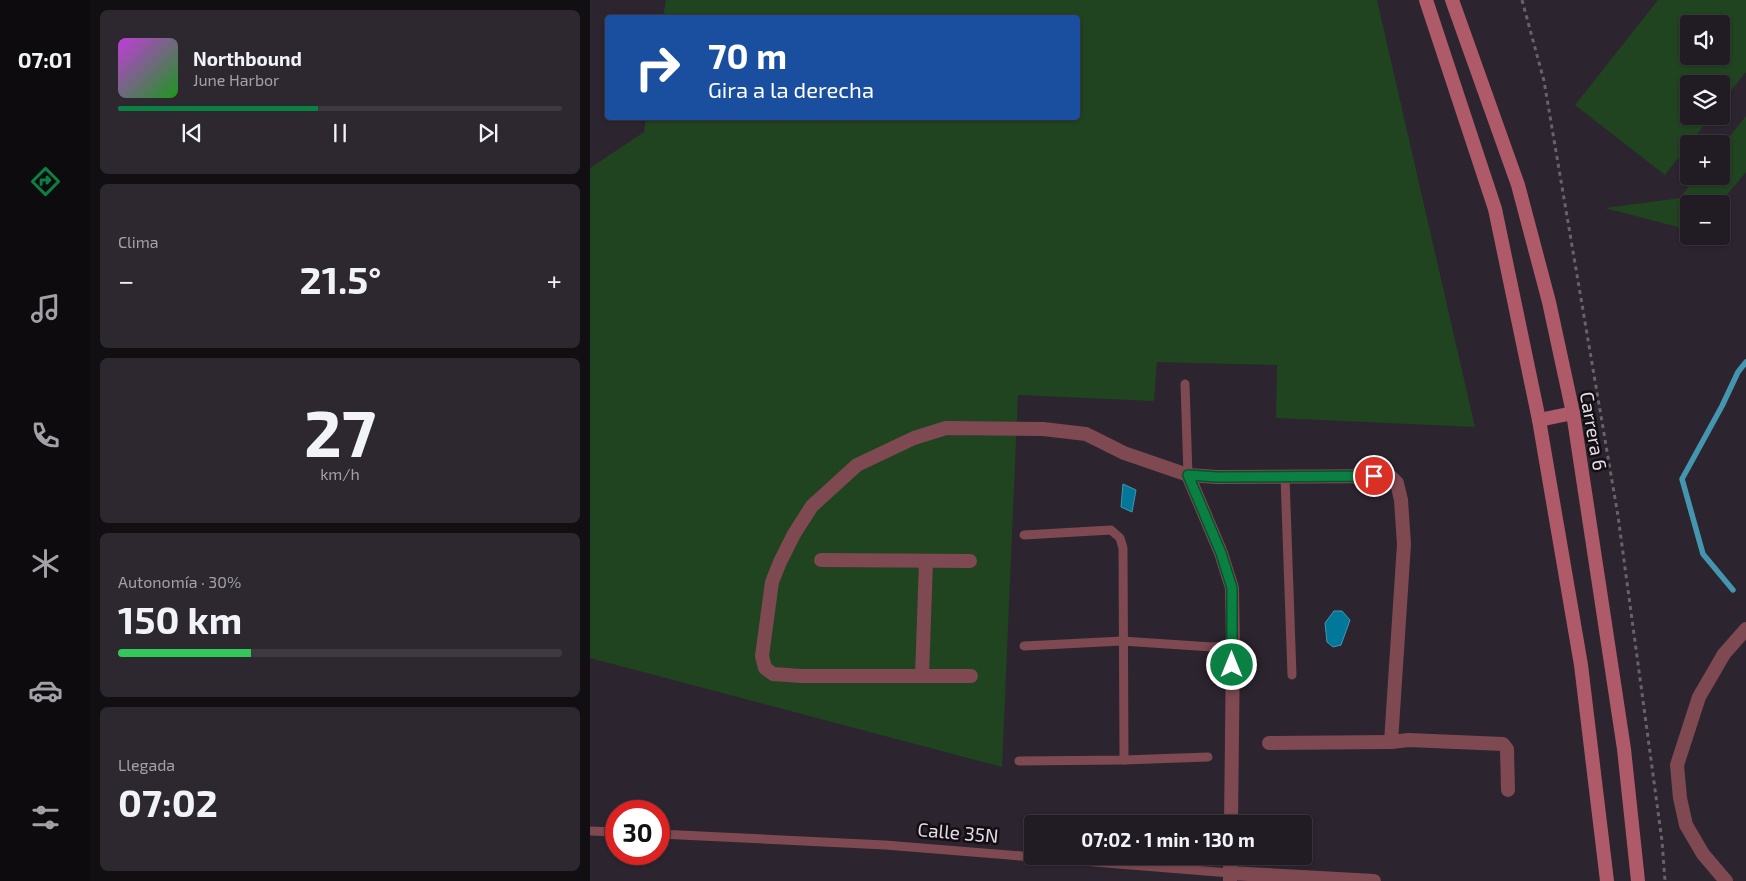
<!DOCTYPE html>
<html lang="es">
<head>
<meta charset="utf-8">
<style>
  body { margin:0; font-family:"Exo 2",sans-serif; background:#2d2830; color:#f1f3f6; height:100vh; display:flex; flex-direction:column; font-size:19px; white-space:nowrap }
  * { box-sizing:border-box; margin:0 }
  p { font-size:16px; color:#a2a1a6 }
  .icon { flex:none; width:28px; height:28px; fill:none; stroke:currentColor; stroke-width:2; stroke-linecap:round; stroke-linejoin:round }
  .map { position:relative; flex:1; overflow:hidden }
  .details { display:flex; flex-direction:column; gap:10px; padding:10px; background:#120f13; width:500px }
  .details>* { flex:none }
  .top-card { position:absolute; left:15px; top:15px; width:475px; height:105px; border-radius:5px; box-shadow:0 1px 4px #0004,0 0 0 1px #3e3941; background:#1a4fa0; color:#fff; overflow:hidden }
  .buttons { position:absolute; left:1090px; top:15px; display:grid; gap:10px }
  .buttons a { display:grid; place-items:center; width:50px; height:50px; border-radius:5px; background:#211b23; box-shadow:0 1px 4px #0004,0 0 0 1px #3e3941; font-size:25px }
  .speed { position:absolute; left:15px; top:800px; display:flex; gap:10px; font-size:25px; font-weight:700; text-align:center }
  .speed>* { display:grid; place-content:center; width:65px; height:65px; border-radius:50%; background:#211b23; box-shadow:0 1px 4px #0004,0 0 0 1px #3e3941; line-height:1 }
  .speed .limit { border:8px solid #d22; background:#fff; color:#111 }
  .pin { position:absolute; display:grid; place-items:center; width:42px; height:42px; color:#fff; margin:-21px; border:2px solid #fff; border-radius:50%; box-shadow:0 1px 5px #0007 }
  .me { position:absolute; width:55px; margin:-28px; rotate:0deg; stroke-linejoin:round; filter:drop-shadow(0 0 4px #0008) }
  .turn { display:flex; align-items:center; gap:18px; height:105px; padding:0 20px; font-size:22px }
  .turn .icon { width:65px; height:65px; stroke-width:2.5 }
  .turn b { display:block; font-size:35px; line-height:42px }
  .big { font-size:38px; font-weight:700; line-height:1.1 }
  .details .tile { flex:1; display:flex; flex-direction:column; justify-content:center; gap:8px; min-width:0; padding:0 18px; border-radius:8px; background:#2d2830 }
  .details .dial { align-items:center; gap:0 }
  .dial b { font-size:65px; line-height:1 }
  .song { display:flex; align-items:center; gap:15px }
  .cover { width:60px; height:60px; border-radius:8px; background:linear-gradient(135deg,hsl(290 70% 55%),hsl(120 70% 35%)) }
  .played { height:5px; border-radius:2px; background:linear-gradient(90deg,#0b8043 45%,#3e3941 45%) }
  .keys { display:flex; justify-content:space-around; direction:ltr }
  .heat { display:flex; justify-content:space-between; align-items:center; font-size:28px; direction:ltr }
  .charge { height:8px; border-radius:4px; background:linear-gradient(90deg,#34c759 30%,#3e3941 0) }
  .trip { position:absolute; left:434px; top:815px; width:288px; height:50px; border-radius:5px; background:#211b23; box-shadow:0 1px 4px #0004,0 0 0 1px #3e3941; font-weight:700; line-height:50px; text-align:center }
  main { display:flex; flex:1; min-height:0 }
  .menu { display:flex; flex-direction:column; width:90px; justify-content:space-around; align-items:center; background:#0d0b0e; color:#a2a1a6 }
  .menu .icon { width:35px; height:35px }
  .menu .on { color:#0b8043 }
  .menu b { font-size:22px; color:#f1f3f6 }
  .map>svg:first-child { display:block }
  .green { fill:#204320; fill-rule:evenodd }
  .water { fill:#017899; stroke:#4496b0 }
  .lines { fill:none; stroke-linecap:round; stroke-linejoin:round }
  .stream { stroke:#4496b0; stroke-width:5.5 }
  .path { stroke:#69626c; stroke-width:3; stroke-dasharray:4 4; stroke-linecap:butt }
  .service { stroke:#7e4951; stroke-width:9 }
  .minor { stroke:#7e4951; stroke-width:14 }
  .secondary { stroke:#ae5a68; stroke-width:14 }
  .route-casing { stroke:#07532c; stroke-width:12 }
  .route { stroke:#0b8043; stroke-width:9 }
  .labels { text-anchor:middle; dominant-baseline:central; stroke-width:5; stroke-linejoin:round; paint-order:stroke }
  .street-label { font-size:19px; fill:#e2dde4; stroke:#120e13 }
</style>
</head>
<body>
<main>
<nav class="menu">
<b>07:01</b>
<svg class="icon on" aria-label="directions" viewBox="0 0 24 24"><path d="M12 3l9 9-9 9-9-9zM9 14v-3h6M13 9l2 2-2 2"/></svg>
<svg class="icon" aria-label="music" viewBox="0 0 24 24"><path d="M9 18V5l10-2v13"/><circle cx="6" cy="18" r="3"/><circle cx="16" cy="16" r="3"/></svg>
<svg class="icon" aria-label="phone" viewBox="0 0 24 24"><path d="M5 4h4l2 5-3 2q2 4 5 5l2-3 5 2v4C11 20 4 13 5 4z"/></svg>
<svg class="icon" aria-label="climate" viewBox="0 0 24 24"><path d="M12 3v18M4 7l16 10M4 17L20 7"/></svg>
<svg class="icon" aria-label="car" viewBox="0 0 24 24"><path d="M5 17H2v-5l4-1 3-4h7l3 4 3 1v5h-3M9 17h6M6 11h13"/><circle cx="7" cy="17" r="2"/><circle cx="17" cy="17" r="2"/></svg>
<svg class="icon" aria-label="filters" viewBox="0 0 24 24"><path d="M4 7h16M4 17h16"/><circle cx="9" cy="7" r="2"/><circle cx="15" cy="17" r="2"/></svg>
</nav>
<section class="details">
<div class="tile">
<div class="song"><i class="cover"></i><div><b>Northbound</b><p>June Harbor</p></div></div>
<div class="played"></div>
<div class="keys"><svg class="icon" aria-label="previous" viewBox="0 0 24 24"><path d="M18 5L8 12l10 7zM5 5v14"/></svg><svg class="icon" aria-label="pause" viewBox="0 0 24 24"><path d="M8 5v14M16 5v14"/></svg><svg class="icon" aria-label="next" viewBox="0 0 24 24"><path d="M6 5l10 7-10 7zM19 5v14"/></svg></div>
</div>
<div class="tile"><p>Clima</p>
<div class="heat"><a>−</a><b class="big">21.5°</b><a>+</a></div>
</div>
<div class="tile dial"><b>27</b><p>km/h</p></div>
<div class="tile"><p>Autonomía · 30%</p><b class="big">150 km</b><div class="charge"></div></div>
<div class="tile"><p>Llegada</p><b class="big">07:02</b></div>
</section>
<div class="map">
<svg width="1156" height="881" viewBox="0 0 1156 881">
  <rect width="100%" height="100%" fill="#2c242f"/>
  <g class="green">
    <path d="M76,0H787L885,427L686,418L687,365L567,362L564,401L428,395L412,767L0,658V168L54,132L56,118H488V18L73,17Z"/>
    <path d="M1068,0H1156V72L1131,103V84H1099V116H1121L1075,175L985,105ZM1099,24H1131V56H1099Z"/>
    <path d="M1156,116V172L1129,204H1099V230L1015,208L1090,198L1107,176H1131V147Z"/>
  </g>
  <g class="water">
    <path d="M533,484L546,490L542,512L531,507Z"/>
    <path d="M744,611H752L760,620L751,645L743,647L737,642L735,623Z"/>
  </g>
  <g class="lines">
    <path class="stream" d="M1143,590L1113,554L1092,479L1132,406L1148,372L1156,362"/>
    <path class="path" d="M932,0L954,81L1028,516L1072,841L1075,881"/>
    <g class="service">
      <path d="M595,384L598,475"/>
      <path d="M695,477L702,675"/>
      <path d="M434,535L521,530L530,538L533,548L534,760"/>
      <path d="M434,646L532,641L622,647L643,646"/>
      <path d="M429,761L534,760L618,757"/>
      <path d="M0,831L26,832"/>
      <path d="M69,834L295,845L640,873"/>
    </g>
    <g class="minor">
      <path d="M598,475L627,477L800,476L807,483L811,500L814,544L801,742L819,740L913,744L917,749L918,790"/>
      <path d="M231,560L380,561"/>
      <path d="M332,676L336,562"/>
      <path d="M381,676H211L183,674L175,668L172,656L182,582L190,562L204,534L222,506L267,465L324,438L356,428L453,429L496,434L534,453L598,475L631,553L642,588L643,646L641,824"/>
      <path d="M679,743L801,742"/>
      <path d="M640,873L784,881"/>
      <path d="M640,880V856"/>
      <path d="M1136,881L1113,854L1096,825L1090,798L1087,765L1109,697L1134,654L1156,629"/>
    </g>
    <g class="secondary">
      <path d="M836,0L905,209L949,420L991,665L1017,881"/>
      <path d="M862,0L928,185L959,302L983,413L1034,749L1048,881"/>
      <path d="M949,420L983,413"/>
    </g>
  </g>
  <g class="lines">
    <g class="route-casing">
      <path id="route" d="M642,665V588L631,553L598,475L627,477L784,476"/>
    </g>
    <use href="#route" class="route"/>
  </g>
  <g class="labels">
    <g class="street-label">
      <text transform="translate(1004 431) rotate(80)">Carrera 6</text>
      <text transform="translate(368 832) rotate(5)">Calle 35N</text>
    </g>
  </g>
</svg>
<div class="buttons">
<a><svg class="icon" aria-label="sound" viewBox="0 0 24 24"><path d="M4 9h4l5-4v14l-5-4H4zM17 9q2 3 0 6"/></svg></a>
<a><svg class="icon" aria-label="layers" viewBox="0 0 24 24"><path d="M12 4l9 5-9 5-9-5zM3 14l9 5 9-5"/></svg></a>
<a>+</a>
<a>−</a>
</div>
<div class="speed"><div class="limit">30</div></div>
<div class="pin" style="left:784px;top:476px;background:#d93025"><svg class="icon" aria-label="arrive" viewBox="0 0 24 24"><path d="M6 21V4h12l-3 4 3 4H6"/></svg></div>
<svg class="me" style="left:642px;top:665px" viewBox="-20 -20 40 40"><circle r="17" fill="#0b8043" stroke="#fff" stroke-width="3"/><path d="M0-11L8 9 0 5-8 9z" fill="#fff"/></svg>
<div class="trip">07:02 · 1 min · 130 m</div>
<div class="top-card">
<div class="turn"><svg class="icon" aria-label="right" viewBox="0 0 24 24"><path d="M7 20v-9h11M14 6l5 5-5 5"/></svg><div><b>70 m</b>Gira a la derecha</div></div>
</div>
</div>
</main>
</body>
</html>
